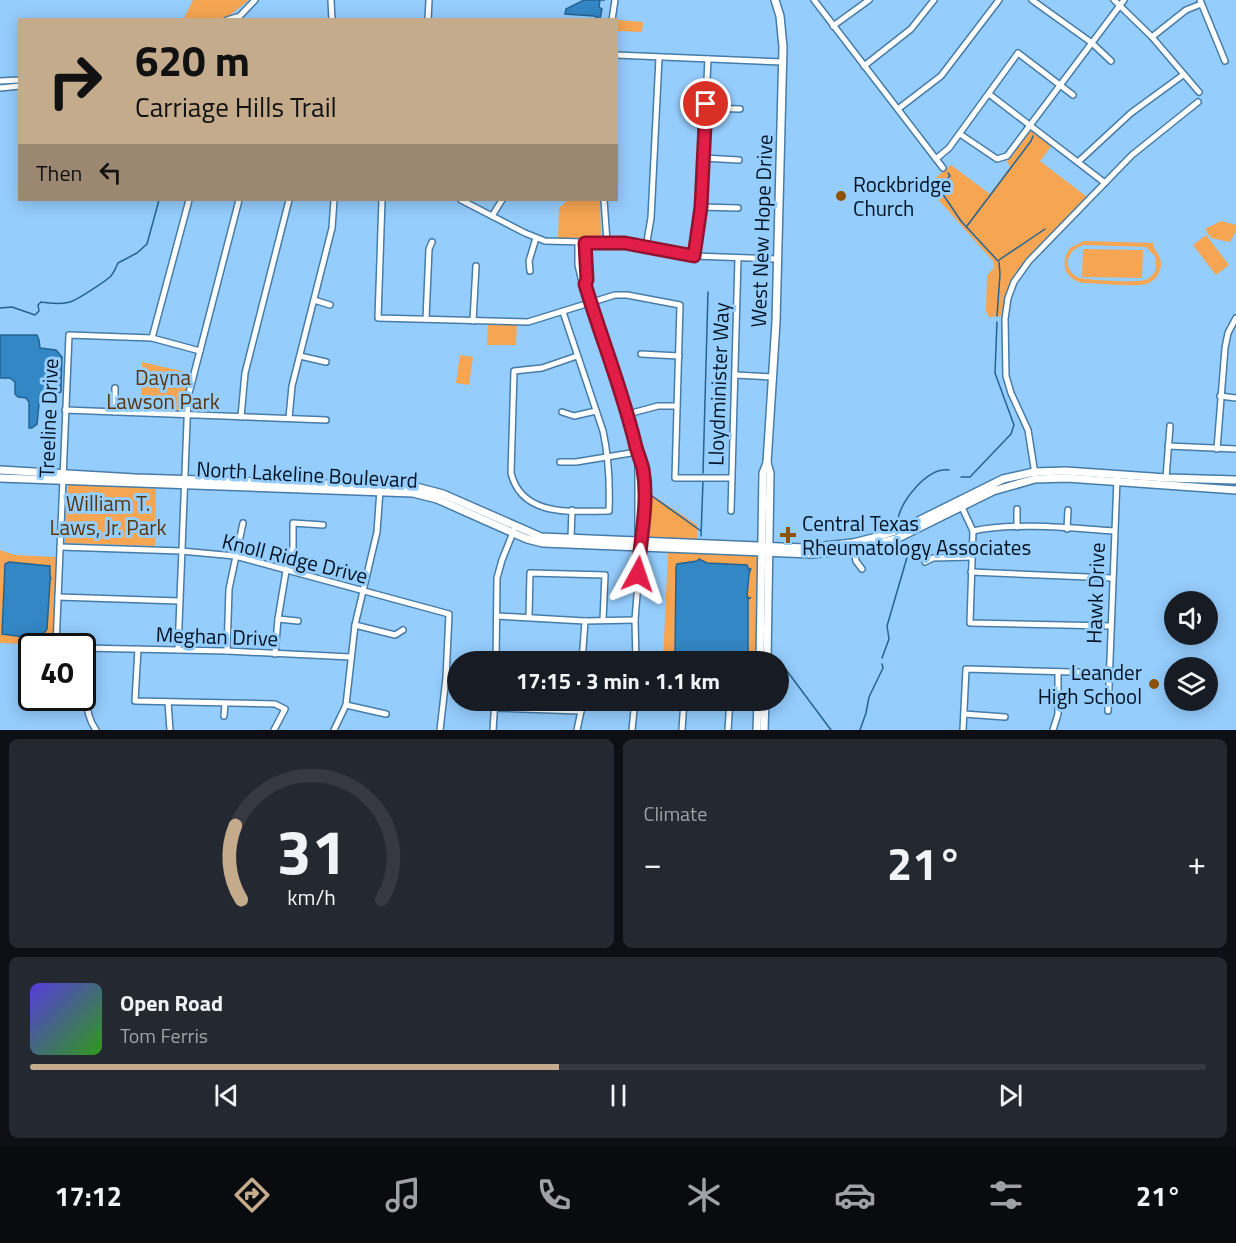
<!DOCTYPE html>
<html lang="en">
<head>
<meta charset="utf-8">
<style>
  body { margin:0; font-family:"Titillium Web",sans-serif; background:#242831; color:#f1f3f6; height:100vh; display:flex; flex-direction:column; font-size:22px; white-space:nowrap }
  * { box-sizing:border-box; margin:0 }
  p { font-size:20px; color:#9ea1a6 }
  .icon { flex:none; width:33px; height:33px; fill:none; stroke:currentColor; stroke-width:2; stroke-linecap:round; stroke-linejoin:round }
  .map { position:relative; height:730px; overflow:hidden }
  .panel { display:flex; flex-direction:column; gap:9px; padding:9px; background:#0d0f14; flex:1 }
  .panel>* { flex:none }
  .guide { position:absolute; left:18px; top:18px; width:600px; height:183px; border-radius:0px; box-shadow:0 3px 15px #0003; background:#c4ab8c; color:#111; overflow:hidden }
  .buttons { position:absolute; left:1164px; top:591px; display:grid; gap:12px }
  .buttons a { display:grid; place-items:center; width:54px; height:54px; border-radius:50%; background:#171b24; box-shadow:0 3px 15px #0003; font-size:30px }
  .speed { position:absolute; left:18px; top:633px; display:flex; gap:12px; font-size:30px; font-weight:700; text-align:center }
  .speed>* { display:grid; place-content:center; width:78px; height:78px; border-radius:50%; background:#171b24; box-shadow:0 3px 15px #0003; line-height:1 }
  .speed .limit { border:3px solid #111; border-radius:9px; background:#fff; color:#111 }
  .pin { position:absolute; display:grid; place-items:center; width:51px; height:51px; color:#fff; margin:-26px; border:3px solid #fff; border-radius:50%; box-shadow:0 2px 6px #0007 }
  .me { position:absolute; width:66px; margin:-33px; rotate:5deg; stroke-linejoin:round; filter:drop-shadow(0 0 4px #0008) }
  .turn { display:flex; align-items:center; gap:21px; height:126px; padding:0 18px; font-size:27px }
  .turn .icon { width:78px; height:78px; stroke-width:2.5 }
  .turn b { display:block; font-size:42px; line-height:51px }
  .then { display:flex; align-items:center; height:57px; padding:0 18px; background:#0003; gap:12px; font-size:22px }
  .big { font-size:45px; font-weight:700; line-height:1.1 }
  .panel .widget { flex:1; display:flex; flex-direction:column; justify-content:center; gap:9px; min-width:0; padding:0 21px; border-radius:9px; background:#242831 }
  .panel .dial { align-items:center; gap:0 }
  .dial svg { height:156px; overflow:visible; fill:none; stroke:#363941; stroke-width:7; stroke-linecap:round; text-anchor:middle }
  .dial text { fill:#f1f3f6; stroke:none }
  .song { display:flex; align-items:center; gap:18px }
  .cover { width:72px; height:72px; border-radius:9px; background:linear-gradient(135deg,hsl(250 70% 55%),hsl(110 70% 35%)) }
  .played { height:6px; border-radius:3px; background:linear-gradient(90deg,#c4ab8c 45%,#363941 45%) }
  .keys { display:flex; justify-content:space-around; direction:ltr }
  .heat { display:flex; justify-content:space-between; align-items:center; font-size:33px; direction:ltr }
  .panel .tiles { flex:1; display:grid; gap:9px; grid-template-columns:1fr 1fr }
  .widget:last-child { grid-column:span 2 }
  .trip { position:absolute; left:447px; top:651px; width:342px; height:60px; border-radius:30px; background:#171b24; box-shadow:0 3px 15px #0003; font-weight:700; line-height:60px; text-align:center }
  .menu { display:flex; height:96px; justify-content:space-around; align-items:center; background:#090b0e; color:#9ea1a6 }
  .menu .icon { width:42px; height:42px }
  .menu .selected { color:#c4ab8c }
  .menu b { font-size:27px; color:#f1f3f6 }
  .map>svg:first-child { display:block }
  .green { fill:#f6a552; fill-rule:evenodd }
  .water { fill:#3387c4; stroke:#246494; stroke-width:1.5 }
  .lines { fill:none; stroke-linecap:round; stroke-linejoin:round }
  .stream { stroke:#246494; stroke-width:1.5 }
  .minor-casing { stroke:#467ca8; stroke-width:8 }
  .major-casing { stroke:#467ca8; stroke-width:10 }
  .minor { stroke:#fff; stroke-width:5 }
  .major { stroke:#fff; stroke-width:7 }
  .route-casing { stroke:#92132f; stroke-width:15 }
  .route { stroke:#e11d48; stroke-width:10 }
  .poi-dot { fill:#8c530a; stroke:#95cdfd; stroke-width:2 }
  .labels { text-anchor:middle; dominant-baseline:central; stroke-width:6; stroke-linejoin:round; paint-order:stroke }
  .poi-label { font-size:21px; fill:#001323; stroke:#95cdfd; text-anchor:start }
  .street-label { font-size:21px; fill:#001323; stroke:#95cdfd }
  .park-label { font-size:21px; fill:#59360e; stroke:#95cdfd }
</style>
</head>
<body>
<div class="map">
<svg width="1236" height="730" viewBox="0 0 1236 730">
  <rect width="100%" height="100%" fill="#95cdfd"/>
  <g class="green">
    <path d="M193,0H249L225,19L183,20Z"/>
    <path d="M617,20L643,22L642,32L617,31Z"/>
    <path d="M1032,129L1053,144L1040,161L1087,197L1016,272L1009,285L1001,316L989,317L986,311L987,275L994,268L993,261L926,186L951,165L990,194L1010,167L1007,161Z"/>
    <path d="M568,200H600L601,239H558L559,208Z"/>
    <path d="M1221,221L1236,225V231L1230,242L1211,238L1205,229Z"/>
    <path d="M1206,235L1229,265L1216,275L1193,245Z"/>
    <path d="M1084,241L1153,243C1153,250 1161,255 1161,264C1161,271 1156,280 1149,283C1138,288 1098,283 1083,283C1065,279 1059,263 1070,248ZM1084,245L1146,247L1155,256C1158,266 1156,276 1145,280C1136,283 1090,280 1079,278C1061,270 1066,249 1084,245Z"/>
    <path d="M1083,249L1143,250L1142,278L1082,277Z"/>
    <path d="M488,324H517L516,345H487Z"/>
    <path d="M460,355L473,357L469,385L456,383Z"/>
    <path d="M142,362L190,373L182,409L178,411L141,410Z"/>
    <path d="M68,482L156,489L155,546L65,543Z"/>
    <path d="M646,491L697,525V541L646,538Z"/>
    <path d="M0,550L15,555L56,557L53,637L49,645L0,643Z"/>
    <path d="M668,551L757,556L758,558L757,661L663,662Z"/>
  </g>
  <g class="water">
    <path d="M584,0H605H600L599,7L602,9L600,19L594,16L565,14L566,9Z"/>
    <path d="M0,335H37L39,340L40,348L56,350L62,357L61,392L56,394H40L37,424L32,428H29V402L26,398L18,397L15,394V382L10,378H0Z"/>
    <path d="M699,559L707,563L747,565L749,570L751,568L749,574L747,597L750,598L748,599V659L746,661L679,658L675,656L676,567L677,564L697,561Z"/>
    <path d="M9,562L50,566V577L51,578L50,581L47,629L44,633L45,635H41L40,639L2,634L5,564Z"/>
  </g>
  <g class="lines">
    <g class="stream">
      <path d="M948,173L950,176L938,187L961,221L998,261"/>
      <path d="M967,226L1031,141L1033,136"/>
      <path d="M999,260L1045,229"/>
      <path d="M0,308L12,307L35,315L39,311L38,305L41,302C50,303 61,305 70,302C77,300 106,281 111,276C114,272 116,268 118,263L137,253L147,244L159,200"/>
      <path d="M997,316L1000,274L999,262"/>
      <path d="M703,473L708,292"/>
      <path d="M961,477H970L1011,434L1014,425L995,373L997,322"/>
      <path d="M652,496L701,531"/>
      <path d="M898,519C901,500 928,467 949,470"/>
      <path d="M701,536L703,481"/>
      <path d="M882,658L889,639L887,626L908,554L907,543"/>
      <path d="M774,661V662"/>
      <path d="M778,664L784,667L831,730"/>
      <path d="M860,730L866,713L869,697L883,668L882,664"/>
    </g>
    <g class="minor-casing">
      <g id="minor">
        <path d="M331,0L332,20"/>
        <path d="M814,0L943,168"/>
        <path d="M1032,0L1092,43L1111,61"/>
        <path d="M1114,0L1152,37L1199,92"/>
        <path d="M1200,0L1225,61"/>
        <path d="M227,20L237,17"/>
        <path d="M236,20L255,0"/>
        <path d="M428,20L429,0"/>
        <path d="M612,20L615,0"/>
        <path d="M833,26L869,0"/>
        <path d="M1152,37L1186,10L1201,4"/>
        <path d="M616,55L782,62"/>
        <path d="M864,66L911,29L934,0"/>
        <path d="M0,81L20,80"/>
        <path d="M0,88L20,86"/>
        <path d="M989,94L1105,183"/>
        <path d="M706,108L740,109"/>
        <path d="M898,109L941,76L999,0"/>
        <path d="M960,134L997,159L1007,156L1124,0"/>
        <path d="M703,158L739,160"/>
        <path d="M936,159L949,148L1018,53L1073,95"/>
        <path d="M1078,162L1131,113L1183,75"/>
        <path d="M382,200L378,318L528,322L615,295H627L680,305L675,478H731"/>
        <path d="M461,200L525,233L545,241L625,243L694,256L777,259"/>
        <path d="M604,200L607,242"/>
        <path d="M701,207L738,208"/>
        <path d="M492,216L502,200"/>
        <path d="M578,243V265L582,282L585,284L628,414L642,468L644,507L635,620L636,662"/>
        <path d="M585,243L587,280L585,284"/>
        <path d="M646,247L651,218L659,58"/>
        <path d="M694,256L701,207L708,59"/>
        <path d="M530,271L529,261L536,238"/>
        <path d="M314,300L330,305"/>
        <path d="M563,312L603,431C609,458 610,483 609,511C573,511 522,518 511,473L514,371L542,368L577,356"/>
        <path d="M426,319L429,249L432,242"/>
        <path d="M473,321L476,266"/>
        <path d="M152,338L189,200"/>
        <path d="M641,354L679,356"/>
        <path d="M300,356L326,362"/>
        <path d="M735,375L773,377"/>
        <path d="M1220,396L1236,398"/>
        <path d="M65,410L326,420"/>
        <path d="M115,412V388"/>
        <path d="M562,412L574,416L596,411"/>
        <path d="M628,414L658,406H677"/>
        <path d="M241,417L245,373L289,200"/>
        <path d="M289,418L292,386L332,228L334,200"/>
        <path d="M1168,446L1236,449"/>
        <path d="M1217,449L1225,348L1228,333L1236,318"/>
        <path d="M560,462H576L637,452"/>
        <path d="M1035,474L1028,430L1011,393L1006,376L1005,319L1008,298L1014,282L1029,261L1132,155L1198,102"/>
        <path d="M1166,478L1170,426"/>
        <path d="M960,503L973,531L970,623L1110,626"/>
        <path d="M731,511L738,258"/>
        <path d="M1017,527V509"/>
        <path d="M1067,529L1068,510"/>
        <path d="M973,531C1015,522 1071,528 1114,531"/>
        <path d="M571,538L572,510"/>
        <path d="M638,543V460"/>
        <path d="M853,543L856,561L862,569"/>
        <path d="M60,547L181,551L235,556L449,614L446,678L440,730"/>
        <path d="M925,562L933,558L972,557"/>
        <path d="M971,572L1112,578"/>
        <path d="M58,597L179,601"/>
        <path d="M497,616L585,621L635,620"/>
        <path d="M529,616L530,573L605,575L603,620"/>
        <path d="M278,619L298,621"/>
        <path d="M355,625L395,635L403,630"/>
        <path d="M56,646L69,335L152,338L200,351"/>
        <path d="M82,648L227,651L351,657"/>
        <path d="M88,648C87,673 80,708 96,730"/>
        <path d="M138,649L135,701L275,704L285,709L274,730"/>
        <path d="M178,650L188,397L239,200"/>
        <path d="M227,651L229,589L243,523"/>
        <path d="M275,654L278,619L286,571L293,548V523L323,525"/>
        <path d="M496,662L497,578L502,560L514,530"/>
        <path d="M582,662L585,621"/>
        <path d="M168,702L170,730"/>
        <path d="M346,705L386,714"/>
        <path d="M494,708L581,711"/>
        <path d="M1108,711L1117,479"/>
        <path d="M964,714L1005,717"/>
        <path d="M224,716L225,704"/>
        <path d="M334,730L346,705L355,625L377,532L380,490"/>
        <path d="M493,730L495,700"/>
        <path d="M577,730L581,711V700"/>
        <path d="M632,730L635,700"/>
        <path d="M682,730L684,700"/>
        <path d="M728,730L730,700"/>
        <path d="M963,730L966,669L1108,673"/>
        <path d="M1053,730L1058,714V672"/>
      </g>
    </g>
    <g class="major-casing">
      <g id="major">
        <path d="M0,470L135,478L416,487L443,494L541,537L805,548L853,543L877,537L904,528L1003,479L1034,472L1066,471L1166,478L1236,480"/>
        <path d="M0,478L413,493L437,499L527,539L543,543L812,554L855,550L898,538L993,491L1035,479L1067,478L1236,490"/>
        <path d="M760,662L763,473L767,463L776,322L783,47L780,16L775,0"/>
        <path d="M767,662L770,473L767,463"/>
        <path d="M757,730L758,700"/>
        <path d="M764,730L765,700"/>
      </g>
    </g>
    <use href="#minor" class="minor"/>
    <use href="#major" class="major"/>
  </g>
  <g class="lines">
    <g class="route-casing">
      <path id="route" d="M638,574C640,539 649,504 643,469C641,461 638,454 636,447C623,391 601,338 585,284L587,280L585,243H625L694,256L701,207L706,104"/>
    </g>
    <use href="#route" class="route"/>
  </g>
  <g class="poi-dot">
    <circle cx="841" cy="196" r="6"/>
    <path d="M785 526h6v6h6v6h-6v6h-6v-6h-6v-6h6z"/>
    <circle cx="1154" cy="684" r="6"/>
  </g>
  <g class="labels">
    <g class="poi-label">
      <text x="853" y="184">Rockbridge<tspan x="853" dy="24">Church</tspan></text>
      <text x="802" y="523">Central Texas<tspan x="802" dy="24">Rheumatology Associates</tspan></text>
      <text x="1142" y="672" text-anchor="end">Leander<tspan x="1142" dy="24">High School</tspan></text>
    </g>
    <g class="street-label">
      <text transform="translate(761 231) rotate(-88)">West New Hope Drive</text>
      <text transform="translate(718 384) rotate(-88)">Lloydminister Way</text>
      <text transform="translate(48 418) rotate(-88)">Treeline Drive</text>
      <text transform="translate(307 474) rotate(3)">North Lakeline Boulevard</text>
      <text transform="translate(295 558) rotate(14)">Knoll Ridge Drive</text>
      <text transform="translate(1095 593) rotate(-88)">Hawk Drive</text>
      <text transform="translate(217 636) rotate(2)">Meghan Drive</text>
    </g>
    <g class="park-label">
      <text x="163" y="377">Dayna<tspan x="163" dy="24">Lawson Park</tspan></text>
      <text x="108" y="503">William T.<tspan x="108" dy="24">Laws, Jr. Park</tspan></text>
    </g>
  </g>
</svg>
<div class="buttons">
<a><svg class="icon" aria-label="sound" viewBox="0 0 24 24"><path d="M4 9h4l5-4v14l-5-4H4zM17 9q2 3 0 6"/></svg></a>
<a><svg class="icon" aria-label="layers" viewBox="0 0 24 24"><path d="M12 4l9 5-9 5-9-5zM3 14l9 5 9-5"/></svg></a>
</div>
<div class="speed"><div class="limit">40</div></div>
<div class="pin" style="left:706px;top:104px;background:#d93025"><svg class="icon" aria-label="arrive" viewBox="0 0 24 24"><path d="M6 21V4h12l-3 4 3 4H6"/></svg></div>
<svg class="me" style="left:638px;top:574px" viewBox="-20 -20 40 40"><path d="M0-17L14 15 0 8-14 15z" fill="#e11d48" stroke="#fff" stroke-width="4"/></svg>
<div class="trip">17:15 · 3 min · 1.1 km</div>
<div class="guide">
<div class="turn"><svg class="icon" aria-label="right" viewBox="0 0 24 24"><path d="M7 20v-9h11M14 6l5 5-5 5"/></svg><div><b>620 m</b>Carriage Hills Trail</div></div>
<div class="then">Then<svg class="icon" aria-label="left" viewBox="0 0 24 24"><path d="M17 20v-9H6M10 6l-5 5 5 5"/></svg></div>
</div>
</div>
<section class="panel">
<div class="tiles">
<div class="widget dial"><svg viewBox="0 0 100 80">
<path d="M14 69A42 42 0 1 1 86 69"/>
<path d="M14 69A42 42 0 0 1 11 31" stroke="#c4ab8c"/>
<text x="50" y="56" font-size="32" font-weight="700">31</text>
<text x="50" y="72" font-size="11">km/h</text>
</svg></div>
<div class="widget"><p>Climate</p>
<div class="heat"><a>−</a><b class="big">21°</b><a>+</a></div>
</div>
<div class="widget">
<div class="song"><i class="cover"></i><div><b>Open Road</b><p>Tom Ferris</p></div></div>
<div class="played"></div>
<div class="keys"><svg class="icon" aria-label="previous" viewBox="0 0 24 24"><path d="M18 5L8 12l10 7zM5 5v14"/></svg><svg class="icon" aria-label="pause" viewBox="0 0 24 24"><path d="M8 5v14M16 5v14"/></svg><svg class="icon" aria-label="next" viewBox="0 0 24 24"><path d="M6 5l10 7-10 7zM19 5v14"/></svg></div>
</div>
</div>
</section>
<nav class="menu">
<b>17:12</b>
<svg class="icon selected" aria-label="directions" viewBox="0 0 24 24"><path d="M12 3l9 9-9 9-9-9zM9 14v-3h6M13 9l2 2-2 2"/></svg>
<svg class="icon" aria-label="music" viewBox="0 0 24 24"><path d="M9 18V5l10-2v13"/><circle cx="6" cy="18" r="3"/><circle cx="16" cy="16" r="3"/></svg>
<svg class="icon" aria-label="phone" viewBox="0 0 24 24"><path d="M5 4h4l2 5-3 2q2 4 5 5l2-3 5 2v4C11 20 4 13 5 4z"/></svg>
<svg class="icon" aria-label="climate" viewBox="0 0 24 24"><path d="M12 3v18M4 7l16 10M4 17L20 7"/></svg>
<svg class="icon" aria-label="car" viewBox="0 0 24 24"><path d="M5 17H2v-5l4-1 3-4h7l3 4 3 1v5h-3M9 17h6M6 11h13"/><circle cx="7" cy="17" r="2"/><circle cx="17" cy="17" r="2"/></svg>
<svg class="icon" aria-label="filters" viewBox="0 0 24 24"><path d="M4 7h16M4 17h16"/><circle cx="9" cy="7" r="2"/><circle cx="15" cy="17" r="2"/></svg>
<b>21°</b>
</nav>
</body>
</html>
